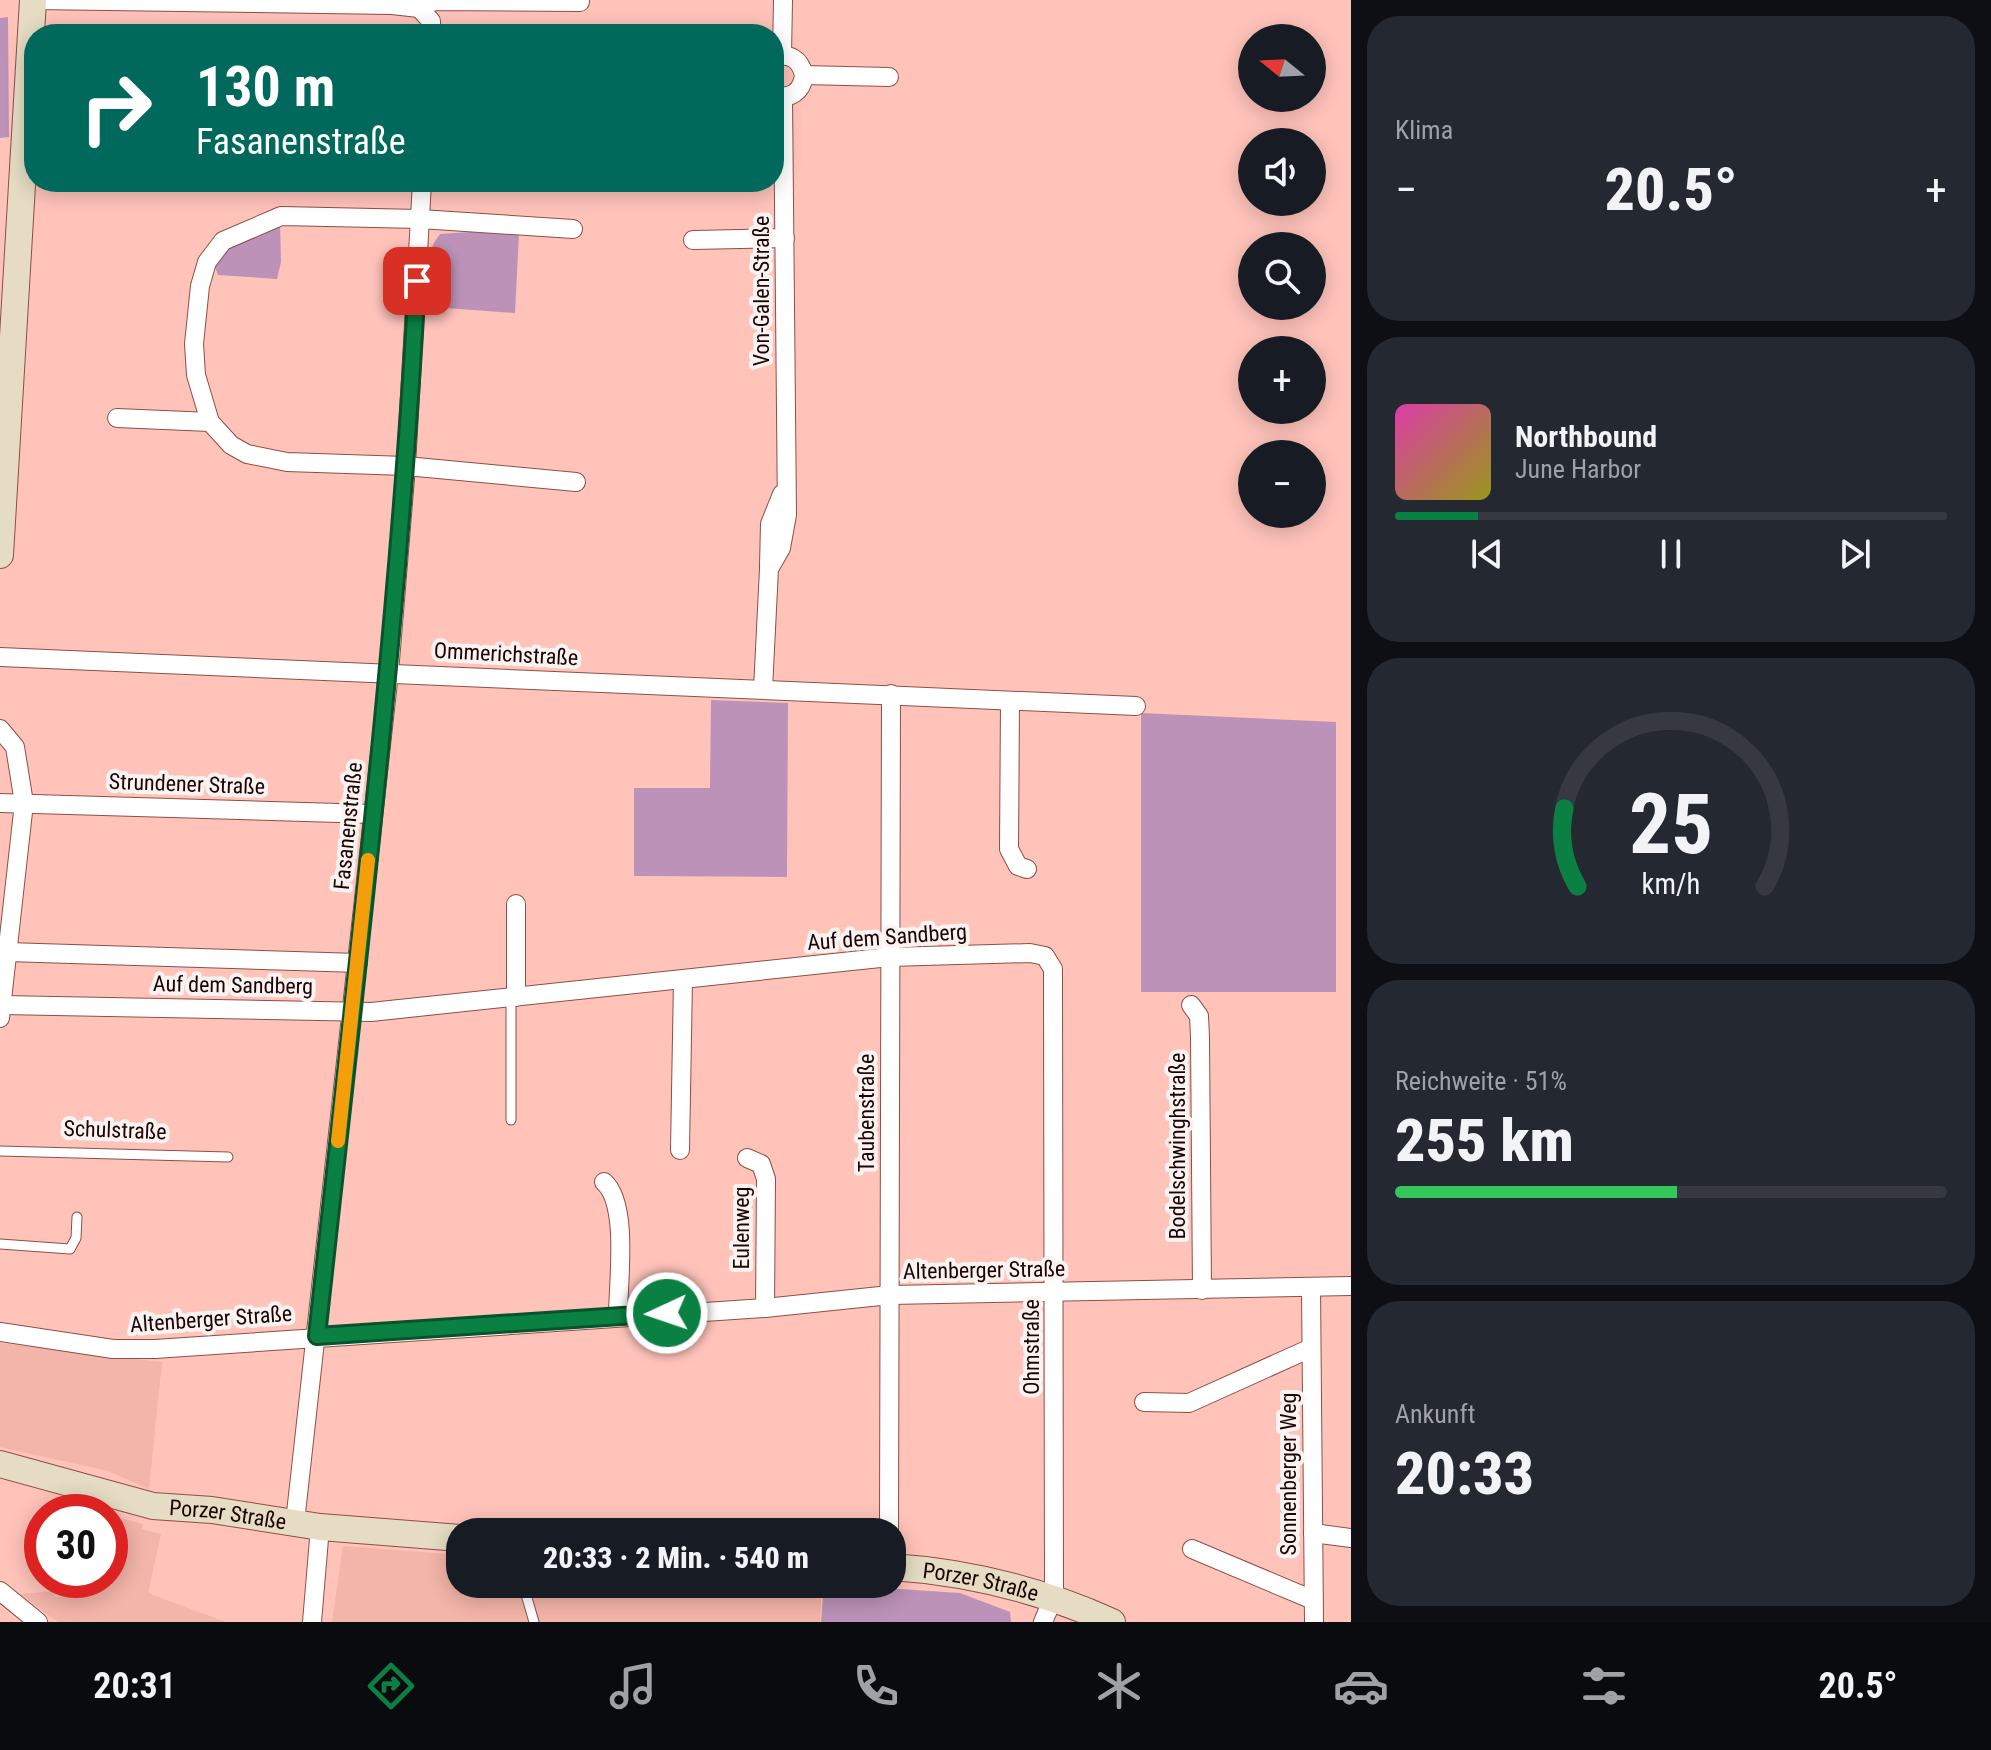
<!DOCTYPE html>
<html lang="de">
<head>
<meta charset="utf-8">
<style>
  body { margin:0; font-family:"Roboto Condensed",sans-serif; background:#242831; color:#f1f3f6; height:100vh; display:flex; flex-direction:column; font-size:30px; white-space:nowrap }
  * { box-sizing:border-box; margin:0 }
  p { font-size:26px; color:#9ea1a6 }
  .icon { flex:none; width:44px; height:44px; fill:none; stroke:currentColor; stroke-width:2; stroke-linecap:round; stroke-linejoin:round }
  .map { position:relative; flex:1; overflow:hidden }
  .details { display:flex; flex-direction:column; gap:16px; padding:16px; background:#0d0f14; width:640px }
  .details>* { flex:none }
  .banner { position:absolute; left:24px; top:24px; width:760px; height:168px; border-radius:32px; box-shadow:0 4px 20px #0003; background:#00695c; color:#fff; overflow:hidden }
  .needle { width:52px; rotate:288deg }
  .controls { position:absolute; left:1238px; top:24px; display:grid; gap:16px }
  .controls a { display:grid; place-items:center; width:88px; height:88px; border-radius:50%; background:#171b24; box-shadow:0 4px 20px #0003; font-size:40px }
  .speed { position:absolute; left:24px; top:1494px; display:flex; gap:16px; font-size:40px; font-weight:700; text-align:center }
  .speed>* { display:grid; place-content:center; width:104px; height:104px; border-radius:50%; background:#171b24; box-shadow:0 4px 20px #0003; line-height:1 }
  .speed .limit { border:12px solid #d22; background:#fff; color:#111 }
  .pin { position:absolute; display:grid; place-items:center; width:68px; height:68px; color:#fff; margin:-34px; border-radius:16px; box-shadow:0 4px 12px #0006 }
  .me { position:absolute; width:88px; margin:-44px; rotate:267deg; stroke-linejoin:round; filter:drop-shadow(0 0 6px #0008) }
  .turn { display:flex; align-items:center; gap:28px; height:168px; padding:0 40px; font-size:36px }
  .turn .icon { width:104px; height:104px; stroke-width:2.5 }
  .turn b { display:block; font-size:56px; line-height:68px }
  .big { font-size:60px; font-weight:800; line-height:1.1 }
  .details .widget { flex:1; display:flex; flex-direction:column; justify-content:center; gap:12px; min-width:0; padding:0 28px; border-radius:32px; background:#242831 }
  .details .dial { align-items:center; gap:0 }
  .dial svg { height:208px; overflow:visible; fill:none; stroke:#363941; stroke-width:7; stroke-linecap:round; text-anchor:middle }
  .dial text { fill:#f1f3f6; stroke:none }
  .song { display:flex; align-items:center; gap:24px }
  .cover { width:96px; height:96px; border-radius:12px; background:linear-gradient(135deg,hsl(320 70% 55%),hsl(60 70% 35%)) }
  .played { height:8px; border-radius:4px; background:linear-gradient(90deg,#0b8043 15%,#363941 15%) }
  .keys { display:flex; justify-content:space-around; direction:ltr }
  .heat { display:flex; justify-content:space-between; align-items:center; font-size:44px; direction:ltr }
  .charge { height:12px; border-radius:6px; background:linear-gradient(90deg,#34c759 51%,#363941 0) }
  .trip { position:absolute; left:446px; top:1518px; width:460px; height:80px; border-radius:32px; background:#171b24; box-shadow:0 4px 20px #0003; font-weight:800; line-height:80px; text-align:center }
  .tabs { display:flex; height:128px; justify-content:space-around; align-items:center; background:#090b0e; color:#9ea1a6 }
  .tabs .icon { width:56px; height:56px }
  .tabs .on { color:#0b8043 }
  .tabs b { font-size:36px; color:#f1f3f6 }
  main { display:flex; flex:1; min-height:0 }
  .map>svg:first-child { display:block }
  .built { fill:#f3b4a9 }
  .green { fill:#bc92b8 }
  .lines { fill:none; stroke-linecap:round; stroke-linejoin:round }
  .lane-casing { stroke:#8e4e46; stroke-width:11 }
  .street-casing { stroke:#8e4e46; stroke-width:20 }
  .secondary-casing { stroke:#8e4e46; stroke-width:28 }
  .lane { stroke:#fff; stroke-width:9 }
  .street { stroke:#fff; stroke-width:18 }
  .secondary { stroke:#e5dcc3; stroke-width:26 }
  .route-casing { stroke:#07532c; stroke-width:20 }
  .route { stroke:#0b8043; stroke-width:14 }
  .slow { stroke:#f59e0b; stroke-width:14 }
  .labels { text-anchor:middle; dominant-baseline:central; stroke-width:8; stroke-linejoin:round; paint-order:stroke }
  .street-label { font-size:22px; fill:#1b0403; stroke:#fbf3f1 }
</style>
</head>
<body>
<main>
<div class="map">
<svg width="1351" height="1622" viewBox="0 0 1351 1622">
  <rect width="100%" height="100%" fill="#ffc3ba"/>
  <g class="built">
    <path d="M0,1343L162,1362L149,1489L108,1471L0,1447Z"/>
    <path d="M110,1515L143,1524L142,1529L161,1534L148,1593L226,1622H58L20,1594L54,1591L55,1597L70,1596L69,1580H110Z"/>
    <path d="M343,1546L460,1555V1584H822L820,1622H332Z"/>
  </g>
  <g class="green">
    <path d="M8,17L9,137L0,138V18Z"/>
    <path d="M280,221L281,262L277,279L218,275L215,267L227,245Z"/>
    <path d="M471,232L519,234L515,313L432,307C428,281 423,254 440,234Z"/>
    <path d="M711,700L788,703L787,877L634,876V788H710Z"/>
    <path d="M1141,713L1336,722V992H1141Z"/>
    <path d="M824,1584L960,1593L1010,1612L1011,1622H821Z"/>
  </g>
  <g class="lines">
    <g class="lane-casing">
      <g id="lane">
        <path d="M511,1120V998"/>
        <path d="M0,1151L228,1157"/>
        <path d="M0,1244L70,1249L76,1238L77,1217"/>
        <path d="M504,1584L523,1586"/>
        <path d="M523,1584L534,1622"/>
      </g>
    </g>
    <g class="street-casing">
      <g id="street">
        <path d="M33,0L392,5L419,8L434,1L580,2"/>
        <path d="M419,8L431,21V34"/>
        <path d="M782,55L783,0"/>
        <path d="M774,57C790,53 800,59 804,75C802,92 790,100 774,95"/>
        <path d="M804,75L889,77"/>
        <path d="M573,229L420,219L281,216L223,241L207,262L200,286L194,344L196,375L210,422L231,445L247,454L287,462L406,466L576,482"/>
        <path d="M693,240L785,238"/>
        <path d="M117,418L210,422"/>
        <path d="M769,566L770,524L782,494"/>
        <path d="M0,657L1136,706"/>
        <path d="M763,689L769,569L781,548L787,515L783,97"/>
        <path d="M1010,702L1009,849L1018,866L1027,869"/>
        <path d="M0,729L15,747L24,803L0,1018"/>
        <path d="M0,803L373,814"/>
        <path d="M7,952L358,963"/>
        <path d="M516,997V904"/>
        <path d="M2,1005L371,1012L890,957L1030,953L1045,956L1053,969V983L1054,1596L1043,1622"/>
        <path d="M1191,1005L1199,1016L1200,1037L1202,1290"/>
        <path d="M680,1150L683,980"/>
        <path d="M747,1158L761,1164L766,1179L765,1308"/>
        <path d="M604,1182C629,1204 618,1283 618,1316"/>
        <path d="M1311,1287L1314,1622"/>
        <path d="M0,1332L113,1349H155L765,1308L890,1295L1351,1286"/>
        <path d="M1144,1402L1189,1403L1311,1348"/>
        <path d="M295,1522L389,673L406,466L422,182"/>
        <path d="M889,1532L891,694"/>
        <path d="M1313,1533L1351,1538"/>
        <path d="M1192,1549L1313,1600"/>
        <path d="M0,1591L38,1622"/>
        <path d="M312,1622L320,1527"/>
      </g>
    </g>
    <g class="secondary-casing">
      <g id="secondary">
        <path d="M0,555L33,0"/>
        <path id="s1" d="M0,1464L153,1506L212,1510L320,1527L460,1538"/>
        <path id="s2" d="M892,1567C969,1572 1041,1590 1112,1622"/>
      </g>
    </g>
    <use href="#lane" class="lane"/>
    <use href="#street" class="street"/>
    <use href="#secondary" class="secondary"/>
  </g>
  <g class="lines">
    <g class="route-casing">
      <path id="route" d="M417,281C398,634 355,984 317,1336L667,1313"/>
    </g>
    <use href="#route" class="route"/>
    <path class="slow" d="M338,1141L368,860"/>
  </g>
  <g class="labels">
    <g class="street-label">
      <text transform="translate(761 291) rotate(-90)">Von-Galen-Straße</text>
      <text transform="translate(506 654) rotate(3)">Ommerichstraße</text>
      <text transform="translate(187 784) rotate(2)">Strundener Straße</text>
      <text transform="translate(348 826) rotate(-84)">Fasanenstraße</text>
      <text transform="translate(887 937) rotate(-4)">Auf dem Sandberg</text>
      <text transform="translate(233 985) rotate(1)">Auf dem Sandberg</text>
      <text transform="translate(866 1113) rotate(-90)">Taubenstraße</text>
      <text transform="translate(115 1130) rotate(2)">Schulstraße</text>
      <text transform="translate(1177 1146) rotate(-90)">Bodelschwinghstraße</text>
      <text transform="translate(741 1228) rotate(-90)">Eulenweg</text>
      <text transform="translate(984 1270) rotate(-1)">Altenberger Straße</text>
      <text transform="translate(211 1319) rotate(-4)">Altenberger Straße</text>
      <text transform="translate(1031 1347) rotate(-90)">Ohmstraße</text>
      <text transform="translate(1288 1474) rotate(-90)">Sonnenberger Weg</text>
      <text stroke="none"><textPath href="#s1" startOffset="234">Porzer Straße</textPath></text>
      <text stroke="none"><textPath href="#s2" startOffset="90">Porzer Straße</textPath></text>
    </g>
  </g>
</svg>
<div class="controls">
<a><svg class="needle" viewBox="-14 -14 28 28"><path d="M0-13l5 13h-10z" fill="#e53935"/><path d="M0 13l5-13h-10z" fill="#9ea1a6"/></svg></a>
<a><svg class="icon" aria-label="sound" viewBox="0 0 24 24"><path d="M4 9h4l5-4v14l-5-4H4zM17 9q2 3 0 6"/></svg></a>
<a><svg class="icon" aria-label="search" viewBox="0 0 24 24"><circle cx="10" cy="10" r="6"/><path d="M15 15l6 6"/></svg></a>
<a>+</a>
<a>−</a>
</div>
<div class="speed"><div class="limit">30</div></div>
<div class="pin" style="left:417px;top:281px;background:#d93025"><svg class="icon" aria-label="arrive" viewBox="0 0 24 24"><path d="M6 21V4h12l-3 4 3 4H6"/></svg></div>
<svg class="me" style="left:667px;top:1313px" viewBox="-20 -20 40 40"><circle r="17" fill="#0b8043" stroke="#fff" stroke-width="3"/><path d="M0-11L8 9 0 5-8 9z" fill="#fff"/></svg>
<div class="trip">20:33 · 2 Min. · 540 m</div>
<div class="banner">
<div class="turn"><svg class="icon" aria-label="right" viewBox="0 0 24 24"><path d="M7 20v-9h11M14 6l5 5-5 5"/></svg><div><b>130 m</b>Fasanenstraße</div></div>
</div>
</div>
<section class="details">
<div class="widget"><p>Klima</p>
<div class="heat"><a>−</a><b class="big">20.5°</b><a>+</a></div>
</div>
<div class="widget">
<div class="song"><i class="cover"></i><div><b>Northbound</b><p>June Harbor</p></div></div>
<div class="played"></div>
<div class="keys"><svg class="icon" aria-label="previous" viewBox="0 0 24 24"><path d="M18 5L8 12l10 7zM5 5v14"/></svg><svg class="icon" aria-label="pause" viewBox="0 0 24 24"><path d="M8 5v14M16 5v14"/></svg><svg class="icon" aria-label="next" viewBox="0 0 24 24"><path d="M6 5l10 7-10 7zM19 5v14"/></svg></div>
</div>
<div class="widget dial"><svg viewBox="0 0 100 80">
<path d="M14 69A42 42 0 1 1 86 69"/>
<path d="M14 69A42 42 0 0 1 9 39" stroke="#0b8043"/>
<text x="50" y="56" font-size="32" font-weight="700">25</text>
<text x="50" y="72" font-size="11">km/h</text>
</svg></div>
<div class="widget"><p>Reichweite · 51%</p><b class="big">255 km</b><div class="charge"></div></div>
<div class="widget"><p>Ankunft</p><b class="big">20:33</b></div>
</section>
</main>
<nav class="tabs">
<b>20:31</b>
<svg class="icon on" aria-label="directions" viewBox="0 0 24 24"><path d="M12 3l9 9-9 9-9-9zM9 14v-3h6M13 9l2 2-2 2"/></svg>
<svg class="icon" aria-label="music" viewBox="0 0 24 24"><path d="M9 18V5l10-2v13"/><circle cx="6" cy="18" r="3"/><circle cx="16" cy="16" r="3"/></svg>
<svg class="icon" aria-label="phone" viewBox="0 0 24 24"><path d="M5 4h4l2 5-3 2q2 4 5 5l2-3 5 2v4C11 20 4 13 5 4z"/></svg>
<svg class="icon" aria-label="climate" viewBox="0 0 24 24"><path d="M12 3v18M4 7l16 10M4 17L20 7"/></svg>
<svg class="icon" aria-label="car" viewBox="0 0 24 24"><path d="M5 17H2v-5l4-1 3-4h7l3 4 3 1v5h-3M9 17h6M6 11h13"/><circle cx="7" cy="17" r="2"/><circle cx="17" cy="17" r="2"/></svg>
<svg class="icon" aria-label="filters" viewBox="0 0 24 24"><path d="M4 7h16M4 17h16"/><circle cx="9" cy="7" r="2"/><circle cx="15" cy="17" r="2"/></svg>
<b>20.5°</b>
</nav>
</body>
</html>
